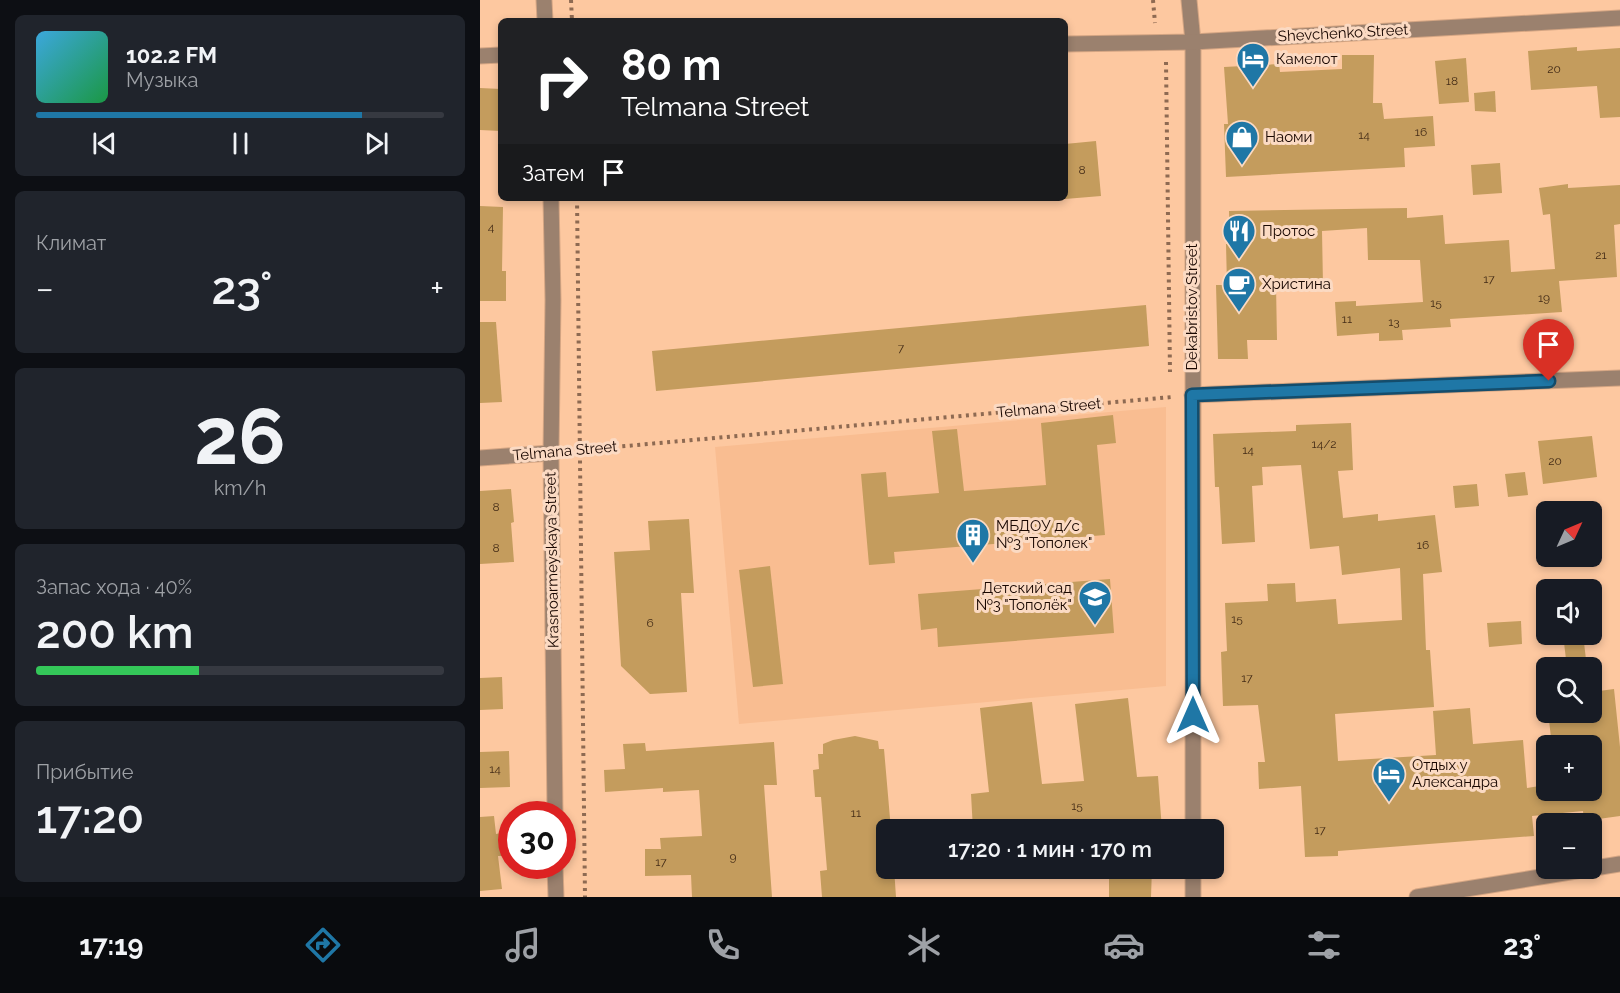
<!DOCTYPE html>
<html lang="ru">
<head>
<meta charset="utf-8">
<style>
  body { margin:0; font-family:Raleway,sans-serif; background:#20242c; color:#f1f3f6; height:100vh; display:flex; flex-direction:column; font-size:22px; white-space:nowrap }
  * { box-sizing:border-box; margin:0 }
  p { font-size:20px; color:#9ea1a6 }
  .icon { flex:none; width:33px; height:33px; fill:none; stroke:currentColor; stroke-width:2; stroke-linecap:round; stroke-linejoin:round }
  .map { position:relative; flex:1; overflow:hidden }
  .details { display:flex; flex-direction:column; gap:15px; padding:15px; background:#0d0f14; width:480px }
  .details>* { flex:none }
  .top-card { position:absolute; left:18px; top:18px; width:570px; height:183px; border-radius:9px; box-shadow:0 3px 9px #0003; background:#202124; color:#fff; overflow:hidden }
  .needle { width:39px; rotate:46deg }
  .tools { position:absolute; left:1056px; top:501px; display:grid; gap:12px }
  .tools a { display:grid; place-items:center; width:66px; height:66px; border-radius:9px; background:#171b24; box-shadow:0 3px 9px #0003; font-size:30px }
  .speed { position:absolute; left:18px; top:801px; display:flex; gap:12px; font-size:30px; font-weight:700; text-align:center }
  .speed>* { display:grid; place-content:center; width:78px; height:78px; border-radius:50%; background:#171b24; box-shadow:0 3px 9px #0003; line-height:1 }
  .speed .limit { border:9px solid #d22; background:#fff; color:#111 }
  .pin { position:absolute; display:grid; place-items:center; width:51px; height:51px; color:#fff; margin:-62px -26px; border-radius:50% 50% 50% 0; rotate:-45deg; box-shadow:0 0 6px #0007 }
  .pin .icon { rotate:45deg }
  .me { position:absolute; width:66px; margin:-33px; rotate:0deg; stroke-linejoin:round; filter:drop-shadow(0 0 4px #0008) }
  .turn { display:flex; align-items:center; gap:21px; height:126px; padding:0 24px; font-size:27px }
  .turn .icon { width:78px; height:78px; stroke-width:2.5 }
  .turn b { display:block; font-size:42px; line-height:51px }
  .then { display:flex; align-items:center; height:57px; padding:0 24px; background:#0003; gap:12px; font-size:22px }
  .big { font-size:45px; font-weight:600; line-height:1.1 }
  .details .tile { flex:1; display:flex; flex-direction:column; justify-content:center; gap:9px; min-width:0; padding:0 21px; border-radius:9px; background:#20242c }
  .details .dial { align-items:center; gap:0 }
  .dial b { font-size:78px; line-height:1 }
  .song { display:flex; align-items:center; gap:18px }
  .cover { width:72px; height:72px; border-radius:9px; background:linear-gradient(135deg,hsl(200 70% 55%),hsl(140 70% 35%)) }
  .played { height:6px; border-radius:3px; background:linear-gradient(90deg,#1f77a6 80%,#363941 80%) }
  .keys { display:flex; justify-content:space-around; direction:ltr }
  .heat { display:flex; justify-content:space-between; align-items:center; font-size:33px; direction:ltr }
  .charge { height:9px; border-radius:4px; background:linear-gradient(90deg,#34c759 40%,#363941 0) }
  .trip { position:absolute; left:396px; top:819px; width:348px; height:60px; border-radius:9px; background:#171b24; box-shadow:0 3px 9px #0003; font-weight:600; line-height:60px; text-align:center }
  .dock { display:flex; height:96px; justify-content:space-around; align-items:center; background:#090b0e; color:#9ea1a6 }
  .dock .icon { width:42px; height:42px }
  .dock .active { color:#1f77a6 }
  .dock b { font-size:27px; color:#f1f3f6 }
  main { display:flex; flex:1; min-height:0 }
  .map>svg:first-child { display:block }
  .built { fill:#f9bd91 }
  .building { fill:#c49c5d }
  .lines { fill:none; stroke-linecap:round; stroke-linejoin:round }
  .minor-casing { stroke:#d4a583; stroke-width:17 }
  .path { stroke:#8e6a52; stroke-width:4; stroke-dasharray:3 4.5; stroke-linecap:butt }
  .minor { stroke:#9b816e; stroke-width:15 }
  .route-casing { stroke:#144d6c; stroke-width:15 }
  .route { stroke:#1f77a6; stroke-width:10 }
  .labels { text-anchor:middle; dominant-baseline:central; stroke-width:6; stroke-linejoin:round; paint-order:stroke }
  .number-label { font-size:12px; fill:#442c17 }
  .street-label { font-size:15px; fill:#190700; stroke:#fbdac3 }
  .poi-label { font-size:15px; fill:#190700; stroke:#fbdac3; text-anchor:start }
</style>
</head>
<body>
<main>
<section class="details">
<div class="tile">
<div class="song"><i class="cover"></i><div><b>102.2 FM</b><p>Музыка</p></div></div>
<div class="played"></div>
<div class="keys"><svg class="icon" aria-label="previous" viewBox="0 0 24 24"><path d="M18 5L8 12l10 7zM5 5v14"/></svg><svg class="icon" aria-label="pause" viewBox="0 0 24 24"><path d="M8 5v14M16 5v14"/></svg><svg class="icon" aria-label="next" viewBox="0 0 24 24"><path d="M6 5l10 7-10 7zM19 5v14"/></svg></div>
</div>
<div class="tile"><p>Климат</p>
<div class="heat"><a>−</a><b class="big">23°</b><a>+</a></div>
</div>
<div class="tile dial"><b>26</b><p>km/h</p></div>
<div class="tile"><p>Запас хода · 40%</p><b class="big">200 km</b><div class="charge"></div></div>
<div class="tile"><p>Прибытие</p><b class="big">17:20</b></div>
</section>
<div class="map">
<svg width="1140" height="897" viewBox="0 0 1140 897">
  <rect width="100%" height="100%" fill="#fdc8a0"/>
  <path class="built" d="M686,407V686L259,724L235,447Z"/>
  <g class="building">
    <path d="M1097,47V51L1140,48V117L1120,118L1117,86L1051,90L1048,51Z"/>
    <path d="M862,55H894L893,103H902L904,119L953,116L955,146L924,148L925,167L746,177L744,124H748L744,67L799,64L800,72L862,69Z"/>
    <path d="M986,58L989,102L959,104L955,61Z"/>
    <path d="M0,88L21,89V131L0,130Z"/>
    <path d="M1015,91L1016,112L995,111L994,93Z"/>
    <path d="M616,141L621,196L585,199V144Z"/>
    <path d="M1020,163L1022,193L993,195L991,165Z"/>
    <path d="M1088,184V188L1140,185V224L1134,225L1137,277L1079,281L1082,312L970,319L971,327L922,330L923,340L899,341V333L857,336L855,302L876,301V306L943,302L940,260H888L887,228L842,231L843,285H796L797,340H767L768,359H738L736,285H747L746,244H750L749,211L927,208V218L963,215L965,244L1029,240L1031,272L1075,269L1070,214L1063,215L1059,188Z"/>
    <path d="M0,206L23,207L22,271H26V301H0Z"/>
    <path d="M666,305L669,346L176,391L172,351Z"/>
    <path d="M0,322H16L22,402L0,403Z"/>
    <path d="M633,415L636,443L617,445L625,535L414,552L415,563L389,565L381,474L406,472L408,497L459,493L452,431L477,429L484,491L566,485L561,423Z"/>
    <path d="M871,423L873,470L858,471L863,518L898,514V521L955,515L962,572L943,574L946,650H950L954,707L855,714L858,761L956,755L953,711L990,708L993,744L1043,740L1047,788L1066,785V790H1112V746H1096L1095,743L1072,746L1068,712H1112V692L1134,689L1140,747V816L1104,821L1103,811L1052,816L1054,836L858,851V856L825,857L821,786L779,789L778,762H785L778,705L743,706L741,652L747,651L745,603L788,601L787,584L815,583L816,602L856,599L858,624L922,620L920,568L862,575L859,546L830,549L821,465L782,467L783,485L772,486L775,542L742,544L739,487H735L733,434L816,431V425Z"/>
    <path d="M1112,436L1117,477L1063,484L1058,441Z"/>
    <path d="M1045,472L1048,495L1028,497L1025,474Z"/>
    <path d="M997,484L999,506L975,508L973,486Z"/>
    <path d="M31,489L34,522L31,523L34,562L0,564V491Z"/>
    <path d="M209,519L214,593H201L207,692L170,694L141,666L134,552L170,550L168,521Z"/>
    <path d="M290,566L303,684L273,687L259,570Z"/>
    <path d="M630,579L634,633L458,647L457,628L441,630L438,594Z"/>
    <path d="M1041,621L1042,644L1009,647L1007,623Z"/>
    <path d="M1083,634H1103L1107,668H1087Z"/>
    <path d="M22,677L23,709L0,710V678Z"/>
    <path d="M648,698L657,777L678,776L682,830H493L491,794L509,792L500,708L552,702L562,784L604,781L595,704Z"/>
    <path d="M375,736L398,741L399,749H404L411,830H406V868H414L416,897H342L340,871L347,870L341,797H335L333,770L339,769L338,754H343V744L353,740Z"/>
    <path d="M294,742L297,785H284L292,897H212L211,875L165,876V849H181L180,838L222,836L219,790L183,792V788L125,792L124,770L145,769L143,744L165,743L166,751Z"/>
    <path d="M29,751L30,787L0,788V752Z"/>
    <path d="M14,816L16,834L21,833L23,856H18L22,889L0,891V817Z"/>
    <path d="M629,868H672L671,897H629Z"/>
  </g>
  <g class="lines">
    <g class="minor-casing">
      <g id="minor">
        <path d="M64,0L65,21"/>
        <path d="M709,0L713,42V830"/>
        <path d="M585,44L713,42L1140,18"/>
        <path d="M0,56L21,55"/>
        <path d="M71,198L73,300L71,453L75,814"/>
        <path d="M712,395L1140,378"/>
        <path d="M0,458L71,453"/>
        <path d="M75,866L76,897"/>
        <path d="M713,868V897"/>
        <path d="M937,897L1140,864"/>
      </g>
    </g>
    <g class="path">
      <path d="M91,0L92,21"/>
      <path d="M673,0L675,23"/>
      <path d="M686,62L690,372"/>
      <path d="M97,198L105,897"/>
      <path d="M90,451L692,397"/>
    </g>
    <use href="#minor" class="minor"/>
  </g>
  <g class="lines">
    <g class="route-casing">
      <path id="route" d="M713,715L712,395L1069,381"/>
    </g>
    <use href="#route" class="route"/>
  </g>
  <defs>
    <g id="hotel-pin" transform="scale(1.725)"><path d="M0 17L-7.5 6A9.5 9.5 0 1 1 7.5 6Z" fill="#1f77a6" stroke="#fbdac3"/><path d="M-6-4.5h1.5V1H6V5H4.5V3h-9V5H-6ZM-4 0a1.8 1.8 0 1 1 3.6 0ZM.5 0V-2.5h3Q6-2.5 6 0Z" fill="#fff"/></g>
    <g id="shop-pin" transform="scale(1.725)"><path d="M0 17L-7.5 6A9.5 9.5 0 1 1 7.5 6Z" fill="#1f77a6" stroke="#fbdac3"/><path d="M-5-2.5h2.3a2.7 3.5 0 0 1 5.4 0H5L5.5 6h-11ZM-1.5-2.5h3a1.5 2.3 0 0 0-3 0Z" fill="#fff"/></g>
    <g id="restaurant-pin" transform="scale(1.725)"><path d="M0 17L-7.5 6A9.5 9.5 0 1 1 7.5 6Z" fill="#1f77a6" stroke="#fbdac3"/><path d="M-5-6h1v4h1v-4h1v4h1v-4h1v5L-1.5 .5V6h-2V.5L-5-1ZM5-6V6H3V1.5H1.5Q1.5-4 5-6Z" fill="#fff"/></g>
    <g id="cafe-pin" transform="scale(1.725)"><path d="M0 17L-7.5 6A9.5 9.5 0 1 1 7.5 6Z" fill="#1f77a6" stroke="#fbdac3"/><path d="M-5.5-4.5H6V0H3Q3 3.5 0 3.5H-2.5Q-5.5 3.5-5.5 0ZM3-3.2v2h1.7v-2ZM-6 4.5H4V6H-6Z" fill="#fff"/></g>
    <g id="building-pin" transform="scale(1.725)"><path d="M0 17L-7.5 6A9.5 9.5 0 1 1 7.5 6Z" fill="#1f77a6" stroke="#fbdac3"/><path d="M-4-6H4V6H1V3H-1V6H-4ZM-2.5-4.3h1.7v1.8h-1.7ZM.8-4.3h1.7v1.8H.8ZM-2.5-1h1.7V.8h-1.7ZM.8-1h1.7V.8H.8Z" fill="#fff"/></g>
    <g id="school-pin" transform="scale(1.725)"><path d="M0 17L-7.5 6A9.5 9.5 0 1 1 7.5 6Z" fill="#1f77a6" stroke="#fbdac3"/><path d="M0-5L7-2L0 1L-7-2ZM-4 1L0 2.5L4 1V4Q0 6-4 4Z" fill="#fff"/></g>
  </defs>
  <g fill-rule="evenodd">
    <use href="#hotel-pin" x="773" y="59"/>
    <use href="#shop-pin" x="762" y="137"/>
    <use href="#restaurant-pin" x="759" y="231"/>
    <use href="#cafe-pin" x="759" y="284"/>
    <use href="#building-pin" x="493" y="535"/>
    <use href="#school-pin" x="615" y="597"/>
    <use href="#hotel-pin" x="909" y="774"/>
  </g>
  <g class="labels">
    <g class="number-label">
      <text x="1074" y="69">20</text>
      <text x="972" y="81">18</text>
      <text x="941" y="132">16</text>
      <text x="884" y="135">14</text>
      <text x="602" y="170">8</text>
      <text x="11" y="227">4</text>
      <text x="1121" y="255">21</text>
      <text x="1009" y="279">17</text>
      <text x="1064" y="298">19</text>
      <text x="956" y="303">15</text>
      <text x="867" y="319">11</text>
      <text x="914" y="322">13</text>
      <text x="421" y="348">7</text>
      <text x="844" y="444">14/2</text>
      <text x="768" y="450">14</text>
      <text x="1075" y="461">20</text>
      <text x="16" y="507">8</text>
      <text x="943" y="545">16</text>
      <text x="16" y="548">8</text>
      <text x="757" y="619">15</text>
      <text x="170" y="623">6</text>
      <text x="767" y="678">17</text>
      <text x="15" y="769">14</text>
      <text x="597" y="806">15</text>
      <text x="376" y="813">11</text>
      <text x="840" y="830">17</text>
      <text x="253" y="857">9</text>
      <text x="181" y="862">17</text>
    </g>
    <g class="street-label">
      <text transform="translate(863 33) rotate(-3)">Shevchenko Street</text>
      <text transform="translate(712 307) rotate(-90)">Dekabristov Street</text>
      <text transform="translate(569 408) rotate(-5)">Telmana Street</text>
      <text transform="translate(85 451) rotate(-5)">Telmana Street</text>
      <text transform="translate(72 560) rotate(-91)">Krasnoarmeyskaya Street</text>
    </g>
    <g class="poi-label">
      <text x="796" y="59">Камелот</text>
      <text x="785" y="137">Наоми</text>
      <text x="782" y="231">Протос</text>
      <text x="782" y="284">Христина</text>
      <text x="516" y="526">МБДОУ д/с<tspan x="516" dy="17">№3 "Тополек"</tspan></text>
      <text x="592" y="588" text-anchor="end">Детский сад<tspan x="592" dy="17">№3 "Тополёк"</tspan></text>
      <text x="932" y="765">Отдых у<tspan x="932" dy="17">Александра</tspan></text>
    </g>
  </g>
</svg>
<div class="tools">
<a><svg class="needle" viewBox="-14 -14 28 28"><path d="M0-13l5 13h-10z" fill="#e53935"/><path d="M0 13l5-13h-10z" fill="#9ea1a6"/></svg></a>
<a><svg class="icon" aria-label="sound" viewBox="0 0 24 24"><path d="M4 9h4l5-4v14l-5-4H4zM17 9q2 3 0 6"/></svg></a>
<a><svg class="icon" aria-label="search" viewBox="0 0 24 24"><circle cx="10" cy="10" r="6"/><path d="M15 15l6 6"/></svg></a>
<a>+</a>
<a>−</a>
</div>
<div class="speed"><div class="limit">30</div></div>
<div class="pin" style="left:1069px;top:381px;background:#d93025"><svg class="icon" aria-label="arrive" viewBox="0 0 24 24"><path d="M6 21V4h12l-3 4 3 4H6"/></svg></div>
<svg class="me" style="left:713px;top:715px" viewBox="-20 -20 40 40"><path d="M0-17L14 15 0 8-14 15z" fill="#1f77a6" stroke="#fff" stroke-width="4"/></svg>
<div class="trip">17:20 · 1 мин · 170 m</div>
<div class="top-card">
<div class="turn"><svg class="icon" aria-label="right" viewBox="0 0 24 24"><path d="M7 20v-9h11M14 6l5 5-5 5"/></svg><div><b>80 m</b>Telmana Street</div></div>
<div class="then">Затем<svg class="icon" aria-label="arrive" viewBox="0 0 24 24"><path d="M6 21V4h12l-3 4 3 4H6"/></svg></div>
</div>
</div>
</main>
<nav class="dock">
<b>17:19</b>
<svg class="icon active" aria-label="directions" viewBox="0 0 24 24"><path d="M12 3l9 9-9 9-9-9zM9 14v-3h6M13 9l2 2-2 2"/></svg>
<svg class="icon" aria-label="music" viewBox="0 0 24 24"><path d="M9 18V5l10-2v13"/><circle cx="6" cy="18" r="3"/><circle cx="16" cy="16" r="3"/></svg>
<svg class="icon" aria-label="phone" viewBox="0 0 24 24"><path d="M5 4h4l2 5-3 2q2 4 5 5l2-3 5 2v4C11 20 4 13 5 4z"/></svg>
<svg class="icon" aria-label="climate" viewBox="0 0 24 24"><path d="M12 3v18M4 7l16 10M4 17L20 7"/></svg>
<svg class="icon" aria-label="car" viewBox="0 0 24 24"><path d="M5 17H2v-5l4-1 3-4h7l3 4 3 1v5h-3M9 17h6M6 11h13"/><circle cx="7" cy="17" r="2"/><circle cx="17" cy="17" r="2"/></svg>
<svg class="icon" aria-label="filters" viewBox="0 0 24 24"><path d="M4 7h16M4 17h16"/><circle cx="9" cy="7" r="2"/><circle cx="15" cy="17" r="2"/></svg>
<b>23°</b>
</nav>
</body>
</html>
